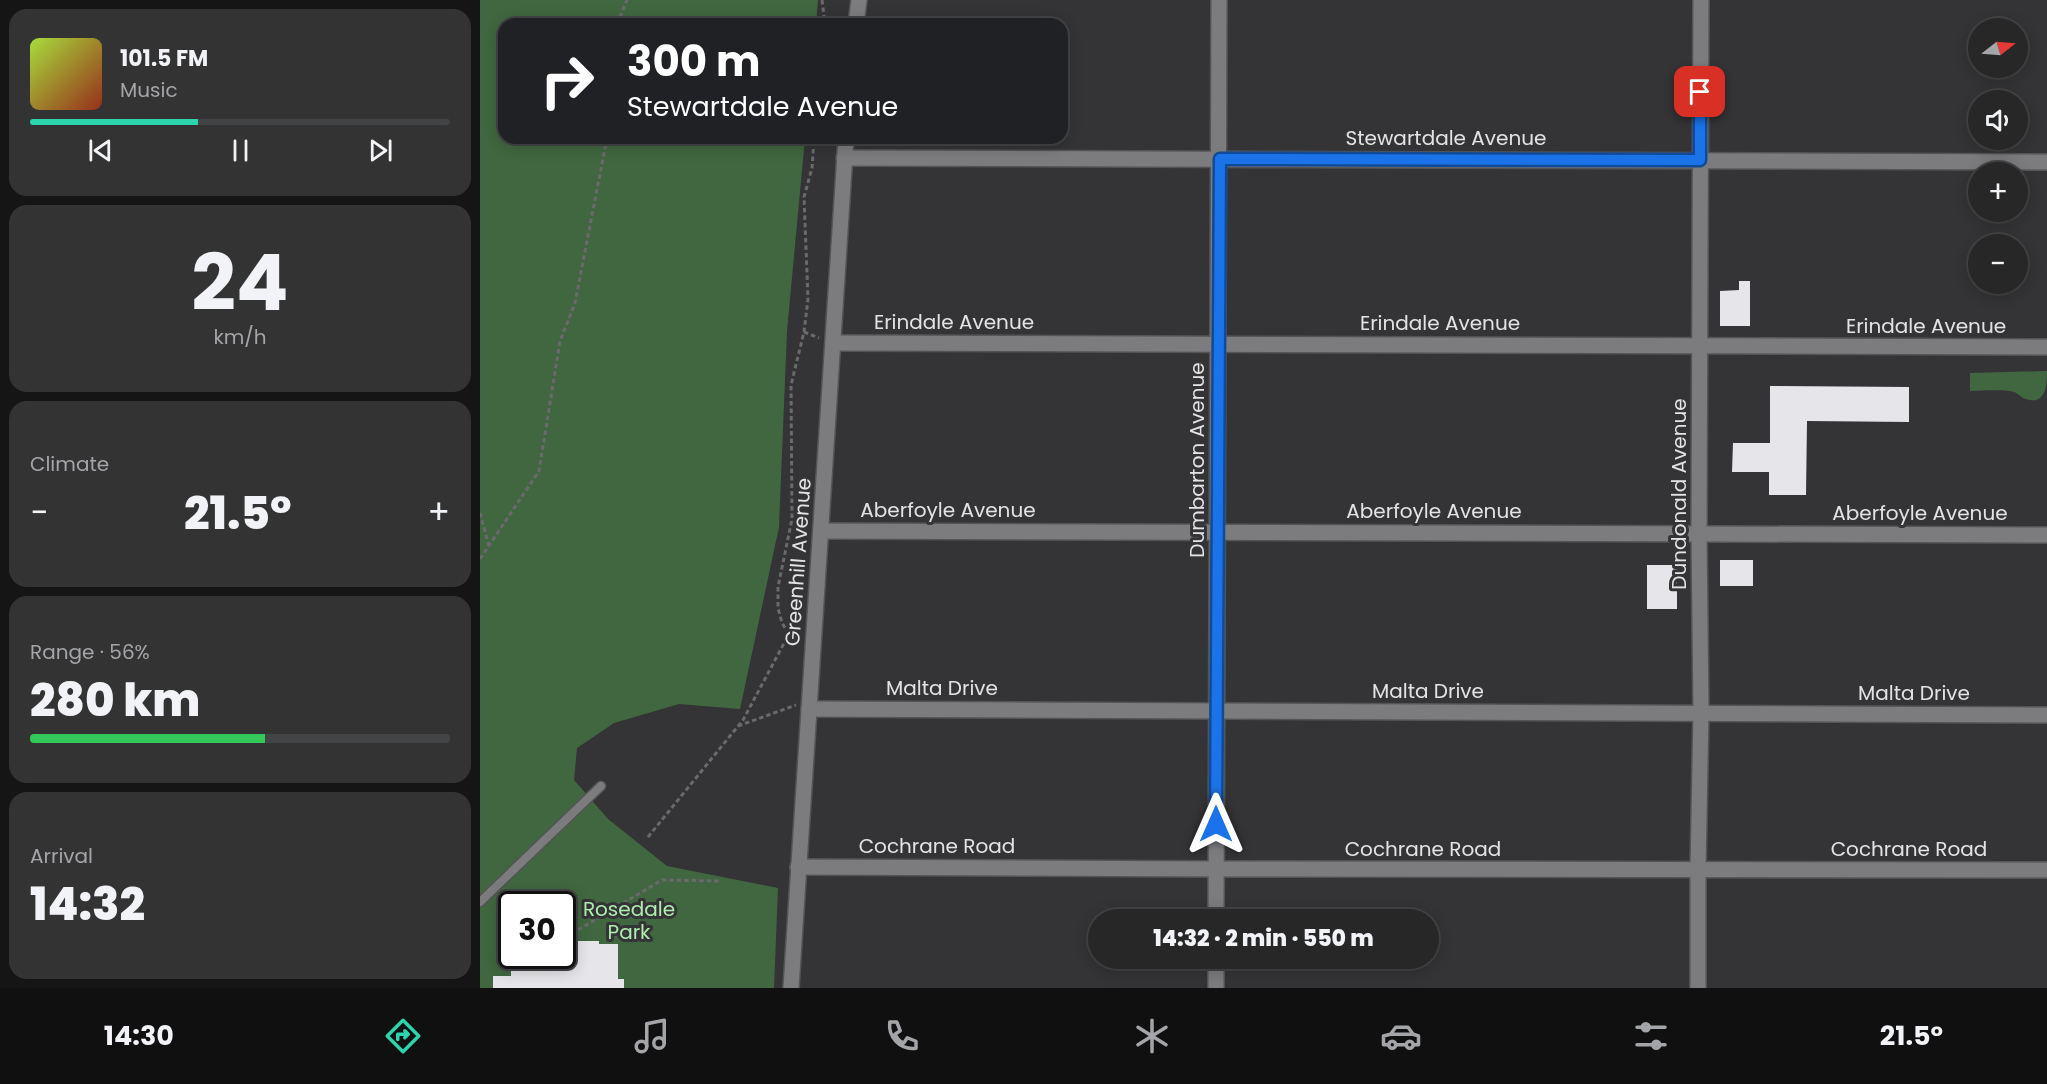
<!DOCTYPE html>
<html lang="en">
<head>
<meta charset="utf-8">
<style>
  body { margin:0; font-family:Poppins,sans-serif; background:#333334; color:#f1f3f6; height:100vh; display:flex; flex-direction:column; font-size:22px; white-space:nowrap }
  * { box-sizing:border-box; margin:0 }
  p { font-size:20px; color:#a4a5a8 }
  .icon { flex:none; width:33px; height:33px; fill:none; stroke:currentColor; stroke-width:2; stroke-linecap:round; stroke-linejoin:round }
  .map { position:relative; flex:1; overflow:hidden }
  .drawer { display:flex; flex-direction:column; gap:9px; padding:9px; background:#151516; width:480px }
  .drawer>* { flex:none }
  .hud { position:absolute; left:18px; top:18px; width:570px; height:126px; border-radius:18px; box-shadow:0 3px 15px #0003,0 0 0 2px #434445; background:#202124; color:#fff; overflow:hidden }
  .needle { width:39px; rotate:73deg }
  .buttons { position:absolute; left:1488px; top:18px; display:grid; gap:12px }
  .buttons a { display:grid; place-items:center; width:60px; height:60px; border-radius:50%; background:#272728; box-shadow:0 3px 15px #0003,0 0 0 2px #434445; font-size:30px }
  .speed { position:absolute; left:18px; top:891px; display:flex; gap:12px; font-size:30px; font-weight:700; text-align:center }
  .speed>* { display:grid; place-content:center; width:78px; height:78px; border-radius:50%; background:#272728; box-shadow:0 3px 15px #0003,0 0 0 2px #434445; line-height:1 }
  .speed .limit { border:3px solid #111; border-radius:9px; background:#fff; color:#111 }
  .pin { position:absolute; display:grid; place-items:center; width:51px; height:51px; color:#fff; margin:-26px; border-radius:12px; box-shadow:0 3px 9px #0006 }
  .me { position:absolute; width:66px; margin:-33px; rotate:0deg; stroke-linejoin:round; filter:drop-shadow(0 0 4px #0008) }
  .turn { display:flex; align-items:center; gap:21px; height:126px; padding:0 30px; font-size:27px }
  .turn .icon { width:78px; height:78px; stroke-width:2.5 }
  .turn b { display:block; font-size:42px; line-height:51px }
  .big { font-size:45px; font-weight:800; line-height:1.1 }
  .drawer .widget { flex:1; display:flex; flex-direction:column; justify-content:center; gap:9px; min-width:0; padding:0 21px; border-radius:18px; background:#333334 }
  .drawer .dial { align-items:center; gap:0 }
  .dial b { font-size:78px; line-height:1 }
  .song { display:flex; align-items:center; gap:18px }
  .cover { width:72px; height:72px; border-radius:9px; background:linear-gradient(135deg,hsl(80 70% 55%),hsl(10 70% 35%)) }
  .played { height:6px; border-radius:3px; background:linear-gradient(90deg,#2cd5ab 40%,#434445 40%) }
  .keys { display:flex; justify-content:space-around; direction:ltr }
  .heat { display:flex; justify-content:space-between; align-items:center; font-size:33px; direction:ltr }
  .charge { height:9px; border-radius:4px; background:linear-gradient(90deg,#34c759 56%,#434445 0) }
  .trip { position:absolute; left:608px; top:909px; width:351px; height:60px; border-radius:30px; background:#272728; box-shadow:0 3px 15px #0003,0 0 0 2px #434445; font-weight:800; line-height:60px; text-align:center }
  .menu { display:flex; height:96px; justify-content:space-around; align-items:center; background:#101010; color:#a4a5a8 }
  .menu .icon { width:42px; height:42px }
  .menu .current { color:#2cd5ab }
  .menu b { font-size:27px; color:#f1f3f6 }
  main { display:flex; flex:1; min-height:0 }
  .map>svg:first-child { display:block }
  .green { fill:#406740; fill-rule:evenodd }
  .building { fill:#e6e5e9 }
  .lines { fill:none; stroke-linecap:round; stroke-linejoin:round }
  .service-casing { stroke:#545355; stroke-width:11 }
  .minor-casing { stroke:#545355; stroke-width:18 }
  .tertiary-casing { stroke:#545355; stroke-width:18 }
  .path { stroke:#6a6a6c; stroke-width:3; stroke-dasharray:4.5 3; stroke-linecap:butt }
  .service { stroke:#7c7b7e; stroke-width:8 }
  .minor { stroke:#7c7b7e; stroke-width:15 }
  .tertiary { stroke:#7c7b7e; stroke-width:15 }
  .route-casing { stroke:#114b97; stroke-width:15 }
  .route { stroke:#1a73e8; stroke-width:10 }
  .labels { text-anchor:middle; dominant-baseline:central; stroke-width:6; stroke-linejoin:round; paint-order:stroke }
  .street-label { font-size:20px; fill:#e3e2e4; stroke:#343436 }
  .park-label { font-size:20px; fill:#aeedad; stroke:#343436 }
</style>
</head>
<body>
<main>
<section class="drawer">
<div class="widget">
<div class="song"><i class="cover"></i><div><b>101.5 FM</b><p>Music</p></div></div>
<div class="played"></div>
<div class="keys"><svg class="icon" aria-label="previous" viewBox="0 0 24 24"><path d="M18 5L8 12l10 7zM5 5v14"/></svg><svg class="icon" aria-label="pause" viewBox="0 0 24 24"><path d="M8 5v14M16 5v14"/></svg><svg class="icon" aria-label="next" viewBox="0 0 24 24"><path d="M6 5l10 7-10 7zM19 5v14"/></svg></div>
</div>
<div class="widget dial"><b>24</b><p>km/h</p></div>
<div class="widget"><p>Climate</p>
<div class="heat"><a>−</a><b class="big">21.5°</b><a>+</a></div>
</div>
<div class="widget"><p>Range · 56%</p><b class="big">280 km</b><div class="charge"></div></div>
<div class="widget"><p>Arrival</p><b class="big">14:32</b></div>
</section>
<div class="map">
<svg width="1567" height="988" viewBox="0 0 1567 988">
  <rect width="100%" height="100%" fill="#343436"/>
  <g class="green">
    <path d="M0,0H338L336,24H24V138H325L307,331L299,527L260,709L199,704L134,723L97,748L94,780L128,819L187,866L298,888L294,988H0ZM32,904H82V956H32Z"/>
    <path d="M1567,371C1567,384 1566,406 1546,399C1541,398 1538,393 1534,392C1521,389 1504,391 1490,391V373Z"/>
  </g>
  <g class="building">
    <path d="M1259,281H1270V326H1240V291L1259,290Z"/>
    <path d="M1290,386L1429,387V422L1327,421L1326,495H1289V472H1252L1253,443H1290Z"/>
    <rect x="1240" y="560" width="33" height="26"/>
    <rect x="1167" y="565" width="30" height="44"/>
    <path d="M82,941H119V944H138V979H144V988H13V976H31V956H82Z"/>
  </g>
  <g class="lines">
    <g class="service-casing">
      <path id="service" d="M0,902L121,786"/>
    </g>
    <g class="minor-casing">
      <g id="minor">
        <path d="M376,24L379,0"/>
        <path d="M364,158L1567,162"/>
        <path d="M353,343L1567,347"/>
        <path d="M341,531L1567,535"/>
        <path d="M329,709L1567,715"/>
        <path d="M736,920L739,0"/>
        <path d="M311,988L366,138"/>
        <path d="M736,988V958"/>
        <path d="M1218,988V870L1221,712L1219,533L1221,0"/>
      </g>
    </g>
    <g class="tertiary-casing">
      <path id="tertiary" d="M318,867L736,869L1567,870"/>
    </g>
    <g class="path">
      <path d="M342,0L345,24"/>
      <path d="M137,24L147,0"/>
      <path d="M324,332L339,338"/>
      <path d="M0,513L9,546"/>
      <path d="M0,559L59,471L80,341L95,303L127,138"/>
      <path d="M309,634L302,623L298,608V587L312,519L311,385L324,332L328,299L324,197L332,168L334,138"/>
      <path d="M258,726L316,705"/>
      <path d="M168,837L263,720L309,634L318,641"/>
      <path d="M98,930L182,880L241,881"/>
    </g>
    <use href="#service" class="service"/>
    <use href="#minor" class="minor"/>
    <use href="#tertiary" class="tertiary"/>
  </g>
  <g class="lines">
    <g class="route-casing">
      <path id="route" d="M736,824L740,159L1220,160V92"/>
    </g>
    <use href="#route" class="route"/>
  </g>
  <g class="labels">
    <g class="street-label">
      <text x="966" y="138">Stewartdale Avenue</text>
      <text x="474" y="322">Erindale Avenue</text>
      <text x="960" y="323">Erindale Avenue</text>
      <text x="1446" y="326">Erindale Avenue</text>
      <text transform="translate(717 460) rotate(-90)">Dumbarton Avenue</text>
      <text transform="translate(1199 494) rotate(-90)">Dundonald Avenue</text>
      <text x="468" y="510">Aberfoyle Avenue</text>
      <text x="954" y="511">Aberfoyle Avenue</text>
      <text x="1440" y="513">Aberfoyle Avenue</text>
      <text transform="translate(318 562) rotate(-86)">Greenhill Avenue</text>
      <text x="462" y="688">Malta Drive</text>
      <text x="948" y="691">Malta Drive</text>
      <text x="1434" y="693">Malta Drive</text>
      <text x="457" y="846">Cochrane Road</text>
      <text x="943" y="849">Cochrane Road</text>
      <text x="1429" y="849">Cochrane Road</text>
    </g>
    <g class="park-label">
      <text x="149" y="909">Rosedale<tspan x="149" dy="23">Park</tspan></text>
    </g>
  </g>
</svg>
<div class="buttons">
<a><svg class="needle" viewBox="-14 -14 28 28"><path d="M0-13l5 13h-10z" fill="#e53935"/><path d="M0 13l5-13h-10z" fill="#a4a5a8"/></svg></a>
<a><svg class="icon" aria-label="sound" viewBox="0 0 24 24"><path d="M4 9h4l5-4v14l-5-4H4zM17 9q2 3 0 6"/></svg></a>
<a>+</a>
<a>−</a>
</div>
<div class="speed"><div class="limit">30</div></div>
<div class="pin" style="left:1220px;top:92px;background:#d93025"><svg class="icon" aria-label="arrive" viewBox="0 0 24 24"><path d="M6 21V4h12l-3 4 3 4H6"/></svg></div>
<svg class="me" style="left:736px;top:824px" viewBox="-20 -20 40 40"><path d="M0-17L14 15 0 8-14 15z" fill="#1a73e8" stroke="#fff" stroke-width="4"/></svg>
<div class="trip">14:32 · 2 min · 550 m</div>
<div class="hud">
<div class="turn"><svg class="icon" aria-label="right" viewBox="0 0 24 24"><path d="M7 20v-9h11M14 6l5 5-5 5"/></svg><div><b>300 m</b>Stewartdale Avenue</div></div>
</div>
</div>
</main>
<nav class="menu">
<b>14:30</b>
<svg class="icon current" aria-label="directions" viewBox="0 0 24 24"><path d="M12 3l9 9-9 9-9-9zM9 14v-3h6M13 9l2 2-2 2"/></svg>
<svg class="icon" aria-label="music" viewBox="0 0 24 24"><path d="M9 18V5l10-2v13"/><circle cx="6" cy="18" r="3"/><circle cx="16" cy="16" r="3"/></svg>
<svg class="icon" aria-label="phone" viewBox="0 0 24 24"><path d="M5 4h4l2 5-3 2q2 4 5 5l2-3 5 2v4C11 20 4 13 5 4z"/></svg>
<svg class="icon" aria-label="climate" viewBox="0 0 24 24"><path d="M12 3v18M4 7l16 10M4 17L20 7"/></svg>
<svg class="icon" aria-label="car" viewBox="0 0 24 24"><path d="M5 17H2v-5l4-1 3-4h7l3 4 3 1v5h-3M9 17h6M6 11h13"/><circle cx="7" cy="17" r="2"/><circle cx="17" cy="17" r="2"/></svg>
<svg class="icon" aria-label="filters" viewBox="0 0 24 24"><path d="M4 7h16M4 17h16"/><circle cx="9" cy="7" r="2"/><circle cx="15" cy="17" r="2"/></svg>
<b>21.5°</b>
</nav>
</body>
</html>
